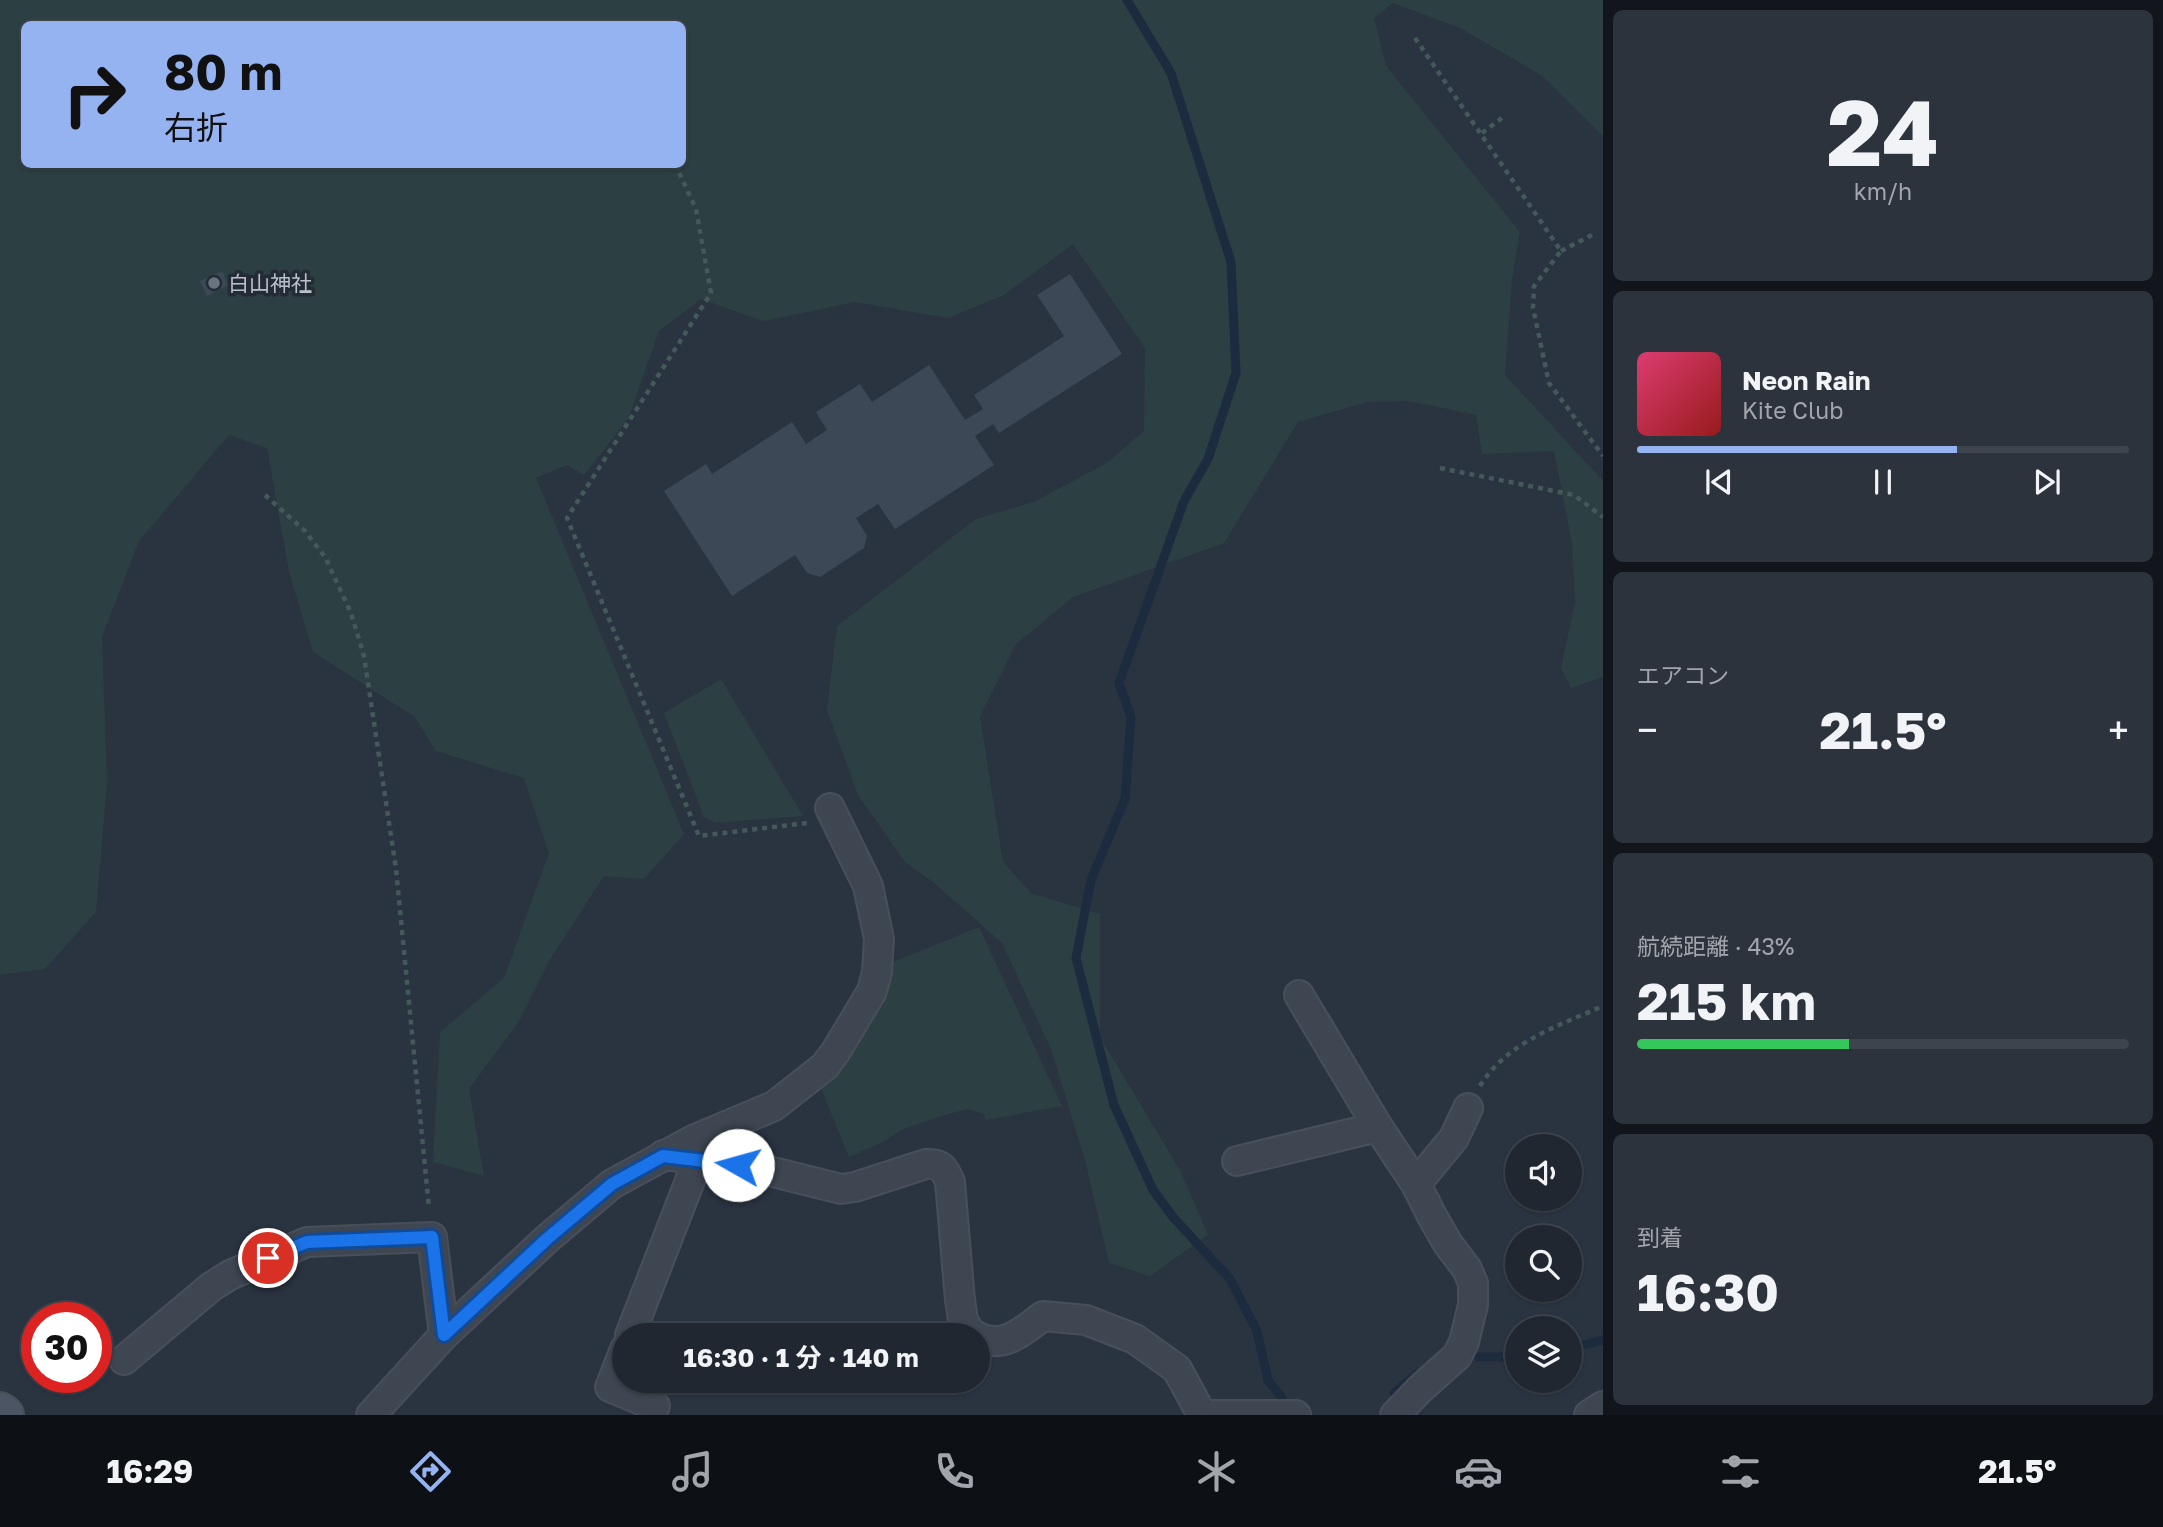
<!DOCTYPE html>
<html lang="ja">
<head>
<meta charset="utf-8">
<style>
  body { margin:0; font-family:"Golos Text","Noto Sans JP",sans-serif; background:#2d333d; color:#f1f3f6; height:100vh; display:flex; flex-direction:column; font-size:26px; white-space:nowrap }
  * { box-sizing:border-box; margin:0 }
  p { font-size:23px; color:#a2a5ab }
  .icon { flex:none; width:38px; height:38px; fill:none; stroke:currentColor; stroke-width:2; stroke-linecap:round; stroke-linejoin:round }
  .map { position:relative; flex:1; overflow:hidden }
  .drawer { display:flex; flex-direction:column; gap:10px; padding:10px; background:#12151b; width:560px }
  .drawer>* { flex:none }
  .guide { position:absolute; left:21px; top:21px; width:665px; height:147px; border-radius:10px; box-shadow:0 2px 5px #0004,0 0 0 2px #3d444d; background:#95b2f1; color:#111; overflow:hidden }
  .tools { position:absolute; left:1505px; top:1134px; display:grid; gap:14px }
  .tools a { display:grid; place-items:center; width:77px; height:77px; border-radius:50%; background:#202731; box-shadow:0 2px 5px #0004,0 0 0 2px #3d444d; font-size:35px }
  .speed { position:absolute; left:21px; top:1302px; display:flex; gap:14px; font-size:35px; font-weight:700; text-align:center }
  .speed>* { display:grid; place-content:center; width:91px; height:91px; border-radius:50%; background:#202731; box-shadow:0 2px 5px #0004,0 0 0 2px #3d444d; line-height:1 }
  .speed .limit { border:10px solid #d22; background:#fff; color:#111 }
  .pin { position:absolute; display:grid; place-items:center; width:60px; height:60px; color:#fff; margin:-30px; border:4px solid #fff; border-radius:50%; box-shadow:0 2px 7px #0007 }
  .me { position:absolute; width:77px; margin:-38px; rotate:277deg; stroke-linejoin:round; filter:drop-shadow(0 0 5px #0008) }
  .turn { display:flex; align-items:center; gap:24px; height:147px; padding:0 28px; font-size:32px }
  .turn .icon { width:91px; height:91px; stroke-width:2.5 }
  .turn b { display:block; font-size:49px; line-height:60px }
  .big { font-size:52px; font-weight:700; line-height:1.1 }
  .drawer .tile { flex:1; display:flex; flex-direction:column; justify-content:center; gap:10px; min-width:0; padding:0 24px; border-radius:10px; background:#2d333d }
  .drawer .dial { align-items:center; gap:0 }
  .dial b { font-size:91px; line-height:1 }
  .song { display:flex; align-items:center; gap:21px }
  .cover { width:84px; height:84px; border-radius:10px; background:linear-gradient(135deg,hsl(340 70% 55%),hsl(0 70% 35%)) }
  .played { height:7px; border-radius:4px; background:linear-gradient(90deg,#95b2f1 65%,#3d444d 65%) }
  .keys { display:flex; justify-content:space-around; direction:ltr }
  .heat { display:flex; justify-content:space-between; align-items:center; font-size:38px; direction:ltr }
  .charge { height:10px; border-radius:5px; background:linear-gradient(90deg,#34c759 43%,#3d444d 0) }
  .trip { position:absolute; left:612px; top:1323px; width:378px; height:70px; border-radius:35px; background:#202731; box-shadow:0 2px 5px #0004,0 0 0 2px #3d444d; font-weight:700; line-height:70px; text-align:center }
  .dock { display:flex; height:112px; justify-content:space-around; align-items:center; background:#0d1014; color:#a2a5ab }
  .dock .icon { width:49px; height:49px }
  .dock .selected { color:#95b2f1 }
  .dock b { font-size:32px; color:#f1f3f6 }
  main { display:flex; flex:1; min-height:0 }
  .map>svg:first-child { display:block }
  .green { fill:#2c3f42; fill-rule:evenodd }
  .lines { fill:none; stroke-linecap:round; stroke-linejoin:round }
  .stream { stroke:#1d2b3e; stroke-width:9 }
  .building { fill:#3c4856 }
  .minor-casing { stroke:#484f5a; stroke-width:32 }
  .secondary-casing { stroke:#484f5a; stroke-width:42 }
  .path { stroke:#45585a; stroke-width:4.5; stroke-dasharray:5 5; stroke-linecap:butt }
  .minor { stroke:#3e4651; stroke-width:28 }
  .secondary { stroke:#4c5563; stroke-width:38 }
  .route-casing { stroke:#114b97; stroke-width:18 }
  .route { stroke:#1a73e8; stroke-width:12 }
  .worship-dot { fill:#6b7280; stroke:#232b36; stroke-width:2.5 }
  .labels { text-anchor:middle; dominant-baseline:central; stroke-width:7; stroke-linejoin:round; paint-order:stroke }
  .poi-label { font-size:21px; fill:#bbc1cb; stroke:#232b36; text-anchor:start }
</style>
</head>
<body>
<main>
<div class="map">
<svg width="1603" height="1415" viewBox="0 0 1603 1415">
  <rect width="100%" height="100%" fill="#2a3441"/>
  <g class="green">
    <path d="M0,0H1603V136L1541,75L1460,28L1393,3L1374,18L1386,66L1520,232L1512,280L1505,375L1603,481V677L1571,688L1561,668L1575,602L1572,544L1554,451L1482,454L1476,415L1410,401L1367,402L1298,422L1224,543L1073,597L1015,645L980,717L1003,862L1031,893L1100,914V1037L1181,1172L1208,1235L1150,1276L1109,1263L1085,1160L1051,1049L1002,943L933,882L905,862L858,795L827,710L837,626L976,519L1034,502L1108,462L1144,431L1145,348L1073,244L1004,295L948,318L855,302L763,321L701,299L659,331L628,419L584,475L567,465L536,478L684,834L644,879L604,876L549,961L519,1021L469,1089L484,1176L433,1162L440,1032L504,978L549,853L524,778L436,751L415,717L313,652L289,572L267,448L229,435L139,541L102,637L107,783L96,912L45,969L0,975ZM24,24H682V164H24Z"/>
    <path d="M721,679L803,816L715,823L704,817L664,713Z"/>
    <path d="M979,927L1062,1106L985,1120L984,1114L967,1109L935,1118L901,1130L883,1142L849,1157L820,1086L837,1073L888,994L891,963Z"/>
  </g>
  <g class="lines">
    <g class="stream">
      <path d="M1127,0L1171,73L1231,262L1236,373L1208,459L1184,501L1119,683L1131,717L1125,799L1091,880L1076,958L1114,1105L1153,1190L1173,1217L1230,1279L1257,1331L1268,1380L1282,1398"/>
      <path d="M1570,1348L1603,1340"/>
      <path d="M1479,1357H1517"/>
      <path d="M1394,1393L1417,1374"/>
    </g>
  </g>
  <g class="building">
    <path d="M222,271L228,285L207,296L200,281Z"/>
    <path d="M1070,274L1122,354L999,433L993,424L975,436L994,465L895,529L878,504L856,518L867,536L864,548L820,577L807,573L795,555L732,596L664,491L706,464L712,474L792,422L806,444L827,430L816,412L860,384L872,402L929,365L965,420L983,409L974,395L1064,336L1037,295Z"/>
  </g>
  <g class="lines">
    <g class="minor-casing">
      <g id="minor">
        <path d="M1299,995L1378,1127L1416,1184L1432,1216L1448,1244L1467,1269L1473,1283V1305L1464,1342L1457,1356L1420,1389L1395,1415"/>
        <path d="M663,1155L757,1168L841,1189L855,1187L926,1164C941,1163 944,1168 950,1182L960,1300L963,1320L970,1333L975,1335"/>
        <path d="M1237,1161L1378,1127"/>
        <path d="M1416,1184L1454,1138L1468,1108"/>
        <path d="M630,1335L698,1160"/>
        <path d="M978,1337C1004,1350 1024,1330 1043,1316L1086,1320L1135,1339L1177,1369L1202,1415"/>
        <path d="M625,1349L610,1387L655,1406"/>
        <path d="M124,1360L211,1287L230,1275L307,1242L432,1237L444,1335"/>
        <path d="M371,1415L444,1335L548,1238L612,1184L693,1140L774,1106L825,1066L836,1051L872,991L877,972L879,939L868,886L830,808"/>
        <path d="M1215,1415H1296"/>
        <path d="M1589,1415L1603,1406"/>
      </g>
    </g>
    <g class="secondary-casing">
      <path id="secondary" d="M0,1412L4,1415"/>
    </g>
    <g class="path">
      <path d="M1415,38L1561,251L1534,286L1533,308L1549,383L1603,456"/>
      <path d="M1482,133L1506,115"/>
      <path d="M675,164L696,209L711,293L567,518L699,836L807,823"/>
      <path d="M1561,251L1592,235"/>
      <path d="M1440,468L1574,495L1603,517"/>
      <path d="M265,495L305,531L325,557L351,613L364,656L396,869L429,1208"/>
      <path d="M1480,1086C1507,1042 1558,1026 1603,1006"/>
    </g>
    <use href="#minor" class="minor"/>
    <use href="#secondary" class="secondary"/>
  </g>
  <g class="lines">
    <g class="route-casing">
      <path id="route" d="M268,1258L307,1242L432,1237L444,1335L548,1238L612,1184L663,1156L738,1165"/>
    </g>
    <use href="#route" class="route"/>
  </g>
  <circle class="worship-dot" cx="214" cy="283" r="7"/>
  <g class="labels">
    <g class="poi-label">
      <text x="228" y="283">白山神社</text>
    </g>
  </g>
</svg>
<div class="tools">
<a><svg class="icon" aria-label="sound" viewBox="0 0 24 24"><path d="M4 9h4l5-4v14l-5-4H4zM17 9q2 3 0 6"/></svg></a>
<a><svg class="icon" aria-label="search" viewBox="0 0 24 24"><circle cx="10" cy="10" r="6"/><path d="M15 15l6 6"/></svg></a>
<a><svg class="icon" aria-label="layers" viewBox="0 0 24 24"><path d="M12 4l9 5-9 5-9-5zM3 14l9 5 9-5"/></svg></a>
</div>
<div class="speed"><div class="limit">30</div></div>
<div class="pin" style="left:268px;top:1258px;background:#d93025"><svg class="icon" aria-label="arrive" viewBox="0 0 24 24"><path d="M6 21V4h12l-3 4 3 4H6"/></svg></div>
<svg class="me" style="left:738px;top:1165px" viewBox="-20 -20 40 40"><circle r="19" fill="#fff"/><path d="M0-13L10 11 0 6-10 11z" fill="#1a73e8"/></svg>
<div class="trip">16:30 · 1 分 · 140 m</div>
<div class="guide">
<div class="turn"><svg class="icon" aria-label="right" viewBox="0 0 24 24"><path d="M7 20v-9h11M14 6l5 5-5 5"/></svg><div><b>80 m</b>右折</div></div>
</div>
</div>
<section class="drawer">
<div class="tile dial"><b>24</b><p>km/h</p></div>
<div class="tile">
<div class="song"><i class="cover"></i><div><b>Neon Rain</b><p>Kite Club</p></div></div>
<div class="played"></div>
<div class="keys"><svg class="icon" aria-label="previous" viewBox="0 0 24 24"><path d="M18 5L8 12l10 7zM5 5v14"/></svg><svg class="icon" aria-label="pause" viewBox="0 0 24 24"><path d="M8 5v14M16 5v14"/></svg><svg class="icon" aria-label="next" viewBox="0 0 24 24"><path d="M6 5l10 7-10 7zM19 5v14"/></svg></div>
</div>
<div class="tile"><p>エアコン</p>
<div class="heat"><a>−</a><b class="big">21.5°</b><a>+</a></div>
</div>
<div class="tile"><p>航続距離 · 43%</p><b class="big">215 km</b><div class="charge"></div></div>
<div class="tile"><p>到着</p><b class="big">16:30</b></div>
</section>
</main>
<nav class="dock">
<b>16:29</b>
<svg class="icon selected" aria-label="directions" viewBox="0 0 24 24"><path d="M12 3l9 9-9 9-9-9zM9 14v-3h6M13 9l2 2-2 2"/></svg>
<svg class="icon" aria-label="music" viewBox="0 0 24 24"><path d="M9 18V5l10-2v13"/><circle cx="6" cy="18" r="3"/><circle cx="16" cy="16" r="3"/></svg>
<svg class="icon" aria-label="phone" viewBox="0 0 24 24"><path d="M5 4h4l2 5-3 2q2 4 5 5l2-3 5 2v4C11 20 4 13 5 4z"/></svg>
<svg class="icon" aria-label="climate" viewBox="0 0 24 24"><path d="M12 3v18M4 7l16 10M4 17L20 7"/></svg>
<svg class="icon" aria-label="car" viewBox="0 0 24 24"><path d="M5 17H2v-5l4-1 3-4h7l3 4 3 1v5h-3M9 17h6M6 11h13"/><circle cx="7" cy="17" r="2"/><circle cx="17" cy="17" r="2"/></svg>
<svg class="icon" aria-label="filters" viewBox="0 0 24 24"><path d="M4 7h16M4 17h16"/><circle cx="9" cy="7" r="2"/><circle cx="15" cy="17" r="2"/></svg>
<b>21.5°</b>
</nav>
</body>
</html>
